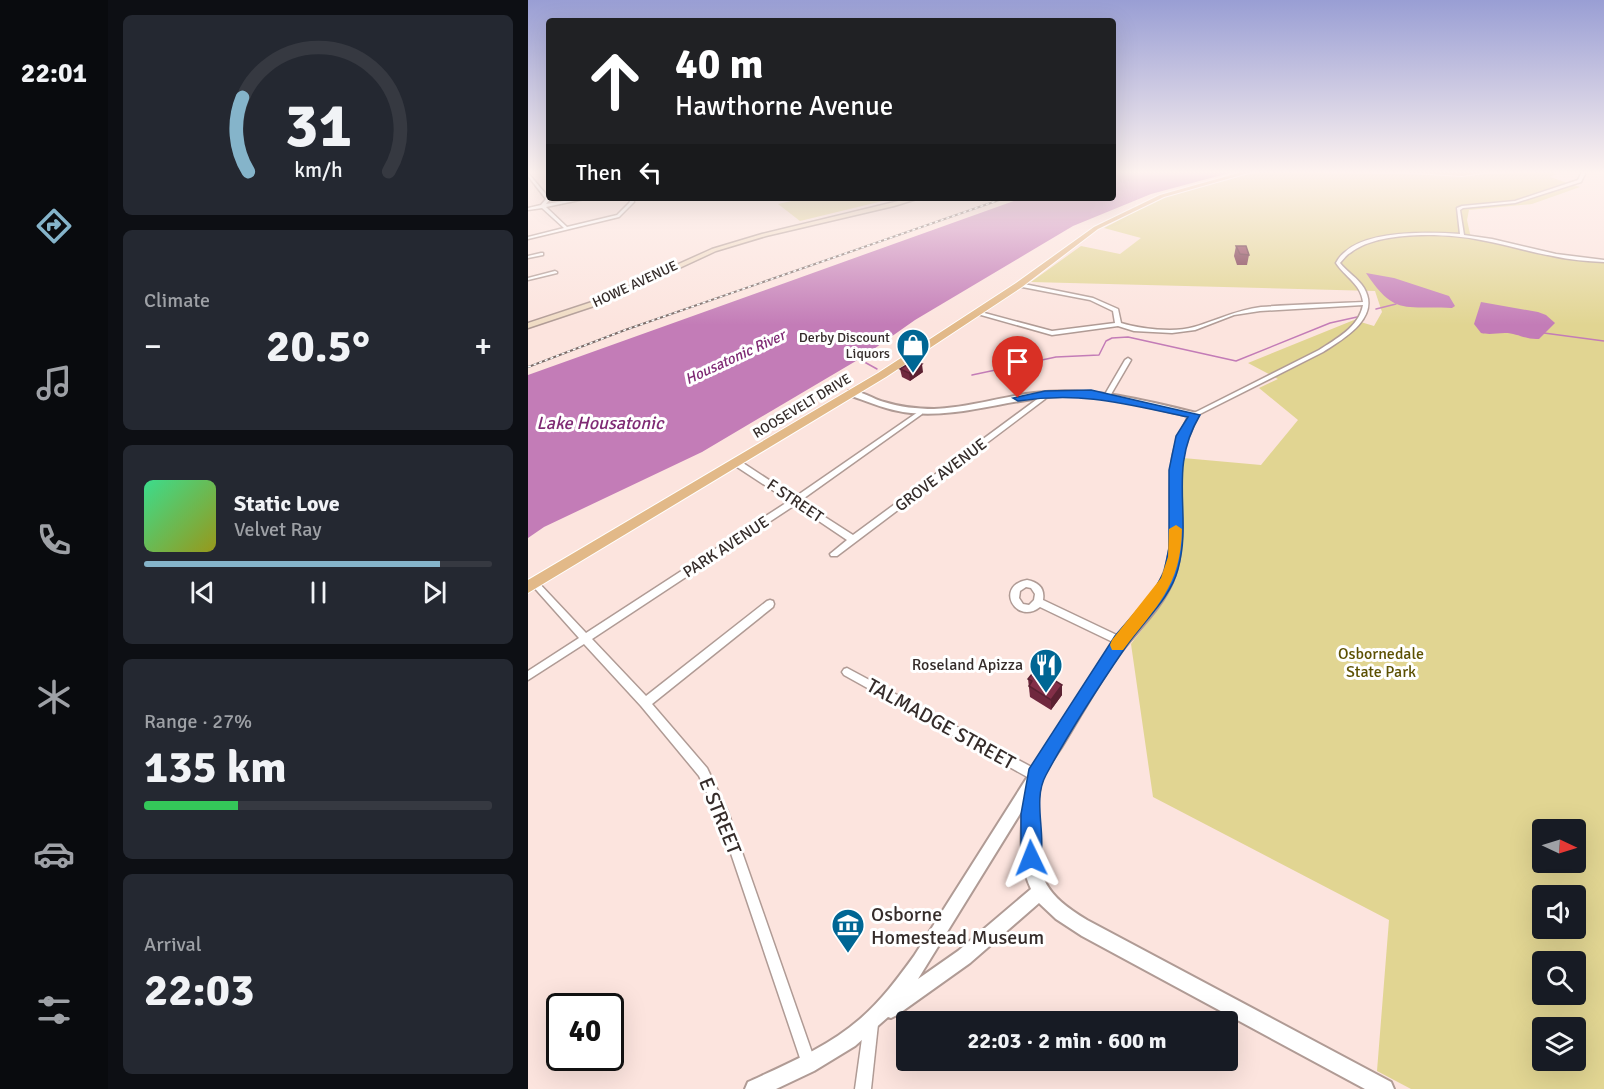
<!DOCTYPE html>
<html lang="en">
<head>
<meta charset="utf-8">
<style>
  body { margin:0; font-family:Signika,sans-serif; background:#242831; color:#f1f3f6; height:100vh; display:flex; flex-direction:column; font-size:22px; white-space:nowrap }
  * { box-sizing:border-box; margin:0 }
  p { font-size:20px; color:#9ea1a6 }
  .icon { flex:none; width:33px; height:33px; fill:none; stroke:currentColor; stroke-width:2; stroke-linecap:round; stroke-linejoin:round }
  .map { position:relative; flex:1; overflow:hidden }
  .drawer { display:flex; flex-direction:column; gap:15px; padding:15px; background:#0d0f14; width:420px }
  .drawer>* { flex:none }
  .top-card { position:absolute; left:18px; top:18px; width:570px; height:183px; border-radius:6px; box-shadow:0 6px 24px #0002; background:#202124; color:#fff; overflow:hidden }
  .needle { width:39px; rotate:94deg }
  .tools { position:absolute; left:1004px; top:819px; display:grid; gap:12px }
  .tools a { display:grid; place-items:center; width:54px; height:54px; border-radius:6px; background:#171b24; box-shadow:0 6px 24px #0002; font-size:30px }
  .speed { position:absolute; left:18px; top:993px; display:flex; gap:12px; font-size:30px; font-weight:700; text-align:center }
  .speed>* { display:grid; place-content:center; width:78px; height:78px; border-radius:50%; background:#171b24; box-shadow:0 6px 24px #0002; line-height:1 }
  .speed .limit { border:3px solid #111; border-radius:9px; background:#fff; color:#111 }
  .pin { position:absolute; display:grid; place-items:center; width:51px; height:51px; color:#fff; margin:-62px -26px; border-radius:50% 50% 50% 0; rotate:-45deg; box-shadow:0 0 6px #0007 }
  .pin .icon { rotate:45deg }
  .me { position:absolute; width:66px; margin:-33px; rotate:358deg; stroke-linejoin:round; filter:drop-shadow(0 0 4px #0008) }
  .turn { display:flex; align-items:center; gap:21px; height:126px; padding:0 30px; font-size:27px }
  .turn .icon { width:78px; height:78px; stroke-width:2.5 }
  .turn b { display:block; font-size:42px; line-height:51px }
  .then { display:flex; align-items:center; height:57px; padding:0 30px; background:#0003; gap:12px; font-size:22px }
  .big { font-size:45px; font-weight:800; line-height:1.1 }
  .drawer .widget { flex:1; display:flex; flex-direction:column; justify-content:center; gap:9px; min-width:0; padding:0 21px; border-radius:9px; background:#242831 }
  .drawer .dial { align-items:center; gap:0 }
  .dial svg { height:156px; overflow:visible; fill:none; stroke:#363941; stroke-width:7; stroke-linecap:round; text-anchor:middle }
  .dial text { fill:#f1f3f6; stroke:none }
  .song { display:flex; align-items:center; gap:18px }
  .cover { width:72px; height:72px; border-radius:9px; background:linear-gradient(135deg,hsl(150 70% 55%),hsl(60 70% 35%)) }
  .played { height:6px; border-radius:3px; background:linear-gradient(90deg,#85b4ca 85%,#363941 85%) }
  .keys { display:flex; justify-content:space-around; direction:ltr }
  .heat { display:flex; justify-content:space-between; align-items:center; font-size:33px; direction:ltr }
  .charge { height:9px; border-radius:4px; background:linear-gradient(90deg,#34c759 27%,#363941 0) }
  .trip { position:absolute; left:368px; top:1011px; width:342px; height:60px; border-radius:6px; background:#171b24; box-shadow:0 6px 24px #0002; font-weight:800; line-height:60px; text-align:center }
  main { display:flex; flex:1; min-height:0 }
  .dock { display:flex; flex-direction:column; width:108px; justify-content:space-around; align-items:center; background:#090b0e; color:#9ea1a6 }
  .dock .icon { width:42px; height:42px }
  .dock .active { color:#85b4ca }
  .dock b { font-size:27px; color:#f1f3f6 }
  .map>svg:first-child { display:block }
  .green { fill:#e1d592; fill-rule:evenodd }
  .water { fill:#c37cb7 }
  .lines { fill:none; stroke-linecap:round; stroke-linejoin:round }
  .stream { stroke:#c37cb7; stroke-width:1.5 }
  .minor-casing { stroke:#b09b95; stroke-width:3 }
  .tertiary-casing { stroke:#b09b95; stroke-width:4 }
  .secondary-casing { stroke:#b09b95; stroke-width:3 }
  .primary-casing { stroke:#fff; stroke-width:2 }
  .minor { fill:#fff; fill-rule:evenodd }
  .tertiary { fill:#fff; fill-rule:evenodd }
  .secondary { fill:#f0dcc4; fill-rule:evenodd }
  .primary { fill:#e2b988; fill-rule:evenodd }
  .rail-casing { stroke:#786a67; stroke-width:2 }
  .rail { stroke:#fff; stroke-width:1.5; stroke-dasharray:3; stroke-linecap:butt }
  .wall { fill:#70283e }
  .shaded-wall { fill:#5b2132 }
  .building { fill:#822f48; stroke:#5b2132; stroke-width:1.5 }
  .route { fill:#1a73e8; stroke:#114b97; stroke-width:1.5 }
  .slow { fill:#f59e0b }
  .labels { text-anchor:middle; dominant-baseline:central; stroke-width:6; stroke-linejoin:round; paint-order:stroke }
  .far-street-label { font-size:14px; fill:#352c2a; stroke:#fff }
  .far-poi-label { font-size:14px; fill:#352c2a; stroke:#fff; text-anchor:end }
  .far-water-label { font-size:15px; font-style:italic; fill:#7f2a74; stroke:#fff }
  .street-label { font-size:16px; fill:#352c2a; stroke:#fff }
  .park-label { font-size:16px; fill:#5c5002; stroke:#fff }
  .poi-label { font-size:16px; fill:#352c2a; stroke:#fff; text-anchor:end }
  .water-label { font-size:18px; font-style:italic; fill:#7f2a74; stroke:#fff }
  .near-street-label { font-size:20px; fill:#352c2a; stroke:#fff }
  .near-poi-label { font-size:20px; fill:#352c2a; stroke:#fff; text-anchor:start }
</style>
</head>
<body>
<main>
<nav class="dock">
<b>22:01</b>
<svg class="icon active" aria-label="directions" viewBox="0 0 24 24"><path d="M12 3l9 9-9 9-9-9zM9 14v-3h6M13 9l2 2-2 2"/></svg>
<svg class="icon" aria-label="music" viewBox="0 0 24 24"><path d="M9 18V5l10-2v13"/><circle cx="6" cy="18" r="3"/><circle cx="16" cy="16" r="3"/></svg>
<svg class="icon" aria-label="phone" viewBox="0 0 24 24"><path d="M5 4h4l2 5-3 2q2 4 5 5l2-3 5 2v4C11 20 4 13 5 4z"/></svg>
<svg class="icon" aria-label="climate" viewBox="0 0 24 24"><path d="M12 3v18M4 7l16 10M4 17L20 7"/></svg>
<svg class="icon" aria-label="car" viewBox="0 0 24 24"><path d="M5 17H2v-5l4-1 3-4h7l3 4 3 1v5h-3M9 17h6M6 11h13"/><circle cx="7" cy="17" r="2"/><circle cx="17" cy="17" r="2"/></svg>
<svg class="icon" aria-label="filters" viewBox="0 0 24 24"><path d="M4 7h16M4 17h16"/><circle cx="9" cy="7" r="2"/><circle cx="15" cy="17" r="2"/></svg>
</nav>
<section class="drawer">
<div class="widget dial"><svg viewBox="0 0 100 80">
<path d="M14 69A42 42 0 1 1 86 69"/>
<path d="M14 69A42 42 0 0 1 11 31" stroke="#85b4ca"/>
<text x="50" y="56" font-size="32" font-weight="700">31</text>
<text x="50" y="72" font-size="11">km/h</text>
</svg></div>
<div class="widget"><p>Climate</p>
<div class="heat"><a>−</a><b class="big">20.5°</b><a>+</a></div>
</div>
<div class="widget">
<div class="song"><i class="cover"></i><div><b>Static Love</b><p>Velvet Ray</p></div></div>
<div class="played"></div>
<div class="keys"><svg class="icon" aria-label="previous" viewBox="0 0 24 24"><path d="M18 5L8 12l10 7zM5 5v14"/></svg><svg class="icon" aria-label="pause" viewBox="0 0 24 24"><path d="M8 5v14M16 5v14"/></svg><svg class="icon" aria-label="next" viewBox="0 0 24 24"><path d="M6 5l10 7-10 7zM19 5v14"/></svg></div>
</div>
<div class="widget"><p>Range · 27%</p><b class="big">135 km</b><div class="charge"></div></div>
<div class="widget"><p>Arrival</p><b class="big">22:03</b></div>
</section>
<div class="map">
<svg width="1076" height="1089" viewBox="0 0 1076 1089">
  <rect width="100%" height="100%" fill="#fce4de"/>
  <g class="green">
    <path d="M733,172L930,175L1023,172L1029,174L1022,177L1052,187L1004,204L941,210L939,220L943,238L1076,263V1089H883L849,1071L861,920L625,797L603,644C622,619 644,595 652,564L655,458L733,465L770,420L731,388L750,379L720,363L826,320L846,326L854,312L847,291L503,282L553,246L592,254L613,238L576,228C598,217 620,203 643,195C671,184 703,177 733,172ZM1014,830H1047V862H1014ZM1014,896H1047V928H1014ZM1014,962H1047V994H1014ZM1014,1028H1047V1060H1014Z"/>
    <path d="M277,198H367L272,221L250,204Z"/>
  </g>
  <g class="water">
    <path d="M585,172H705L623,194L545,226L387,320L333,358L174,452L16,527L0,538V375L494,198H585Z"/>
    <path d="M838,273L866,278L921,296L927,306L924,308C878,305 867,317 838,273Z"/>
    <path d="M953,302L1010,312L1018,315L1027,323L1011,339C998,340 989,333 977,333C968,333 962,335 953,333L946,324Z"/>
  </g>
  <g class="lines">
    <g class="stream">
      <path d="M848,309L868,304"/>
      <path d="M1016,333L1076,341"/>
      <path d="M331,359L349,369"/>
      <path d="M444,375L528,357L571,355L578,341L584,338L600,337L708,361L802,323L829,317"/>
    </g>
    <g class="minor-casing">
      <g id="minor">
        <path d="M1054,172H1058L1053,182L987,203L935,208L932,210L936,235L964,239L1028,254L1076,260V262C1059,261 1042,260 1025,256C1001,252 977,244 953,240C919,233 850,230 822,253C818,255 815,260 812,263C819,272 830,278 836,288C853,317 817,338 795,352L666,417L663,415L664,414L791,350C808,339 831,327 835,305L732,311L706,315L667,330L644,333L606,331L590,326L524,335L446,313L449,311L524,331L587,323L585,311L562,300L489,286L488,285L491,283L565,298L590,309L593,323C613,329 646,333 666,327C690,320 708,310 733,307C767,304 801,304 835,302C833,284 817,277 808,263C810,259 813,255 817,252C841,230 901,232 932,234L929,208L934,206L987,201L1050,180Z"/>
        <path d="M0,173L22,199L18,204L53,198H61L18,207L39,227L89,215L102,202L101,198H105L106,202L91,217L0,239V237L36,228L14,208L0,210V208L13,205L18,199L0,176Z"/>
        <path d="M13,253H15V255L0,258V256Z"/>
        <path d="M27,271L29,272V273L0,280V278Z"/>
        <path d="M600,358L603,360L582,396L579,398L577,397L576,396L597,360Z"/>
        <path d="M517,392L520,394L517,399L309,556H303L302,554L319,540L267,505L64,639L118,696L239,601L242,600L245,601L246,604L245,607L124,704L179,768L200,812L288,1064L286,1069L281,1071L276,1069L274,1064L191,818L171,776L113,706L56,644L0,680V671L51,638L2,583L3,581H9L58,633L261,501L206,465L205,463L206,461H212L267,497L390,412H394V414L272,501L325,535L512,397L515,393Z"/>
        <path d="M499,580C510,582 517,588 515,600L595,638L597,641L595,644L592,645L589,644L512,607C488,626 466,586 499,580ZM498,587L503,588L507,594L506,600L501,605L495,604L491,598L492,591Z"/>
        <path d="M319,668L511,771L513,775L511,779L507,781L503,779L316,675L314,672L316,669Z"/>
        <path d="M343,1017L348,1019L350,1024L343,1089H327L336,1024L338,1019Z"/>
      </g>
    </g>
    <g class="tertiary-casing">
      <path id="tertiary" d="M321,391C333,390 345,399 356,402C372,407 389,409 406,409C440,408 472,397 506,393C562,386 615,400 669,413L670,415C663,429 657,442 654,457C648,499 661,540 645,580C634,609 607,632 589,657C569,685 552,717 534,746C527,757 516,770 513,782C509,796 509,813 509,827C508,877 516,894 559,920L863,1082L866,1089H837L554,936L528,919L511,903L442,963L369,1015L363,1018L360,1017L327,1046L286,1071L248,1089H217L220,1082C259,1064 300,1047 332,1019C353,1001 370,978 386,956L573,661L628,590C654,548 637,501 645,456C648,441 654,429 661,416C619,407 577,394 534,396C483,398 434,418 383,413C361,411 341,402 321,395ZM495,809C493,836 491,864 503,889L430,951L390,979Z"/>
    </g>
    <g class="secondary-casing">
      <path id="secondary" d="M383,198H392L366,206L238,236L188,251L78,302L0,328V323L73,299L184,249L234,234Z"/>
    </g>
    <g class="primary-casing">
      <g id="primary">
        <path d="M714,172H724L636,197L570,229L494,287L358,377L0,593V580L350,373L488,283L566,227L632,195Z"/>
        <path d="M872,172H963L934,176Z"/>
      </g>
    </g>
    <use href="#minor" class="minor"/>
    <use href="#tertiary" class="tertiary"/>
    <use href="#secondary" class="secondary"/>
    <use href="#primary" class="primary"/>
    <g class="rail-casing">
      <path id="rail" d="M0,367L97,330L477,198"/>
    </g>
    <use href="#rail" class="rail"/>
  </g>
  <g class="wall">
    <path d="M708,246L721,255L719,265H709L706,256Z"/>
    <path d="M372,369L395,372L382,381L374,377Z"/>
    <path d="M500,679L534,695L523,710L502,697Z"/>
  </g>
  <g class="shaded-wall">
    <path d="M394,364L395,372L382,381L381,373Z"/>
    <path d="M534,685V695L523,710V700Z"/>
  </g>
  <g class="building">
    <path d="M708,246H718L721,255L712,254Z"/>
    <path d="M385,361L394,364L381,373L372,369Z"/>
    <path d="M508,669L534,685L523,700L501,686L504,681L500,679Z"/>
  </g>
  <linearGradient id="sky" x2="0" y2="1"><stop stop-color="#999ed4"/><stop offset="0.53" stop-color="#fef3f0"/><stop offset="1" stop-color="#fef3f0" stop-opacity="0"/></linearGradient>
  <rect width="1076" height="325" fill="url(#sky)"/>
  <path class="route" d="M563,390L672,415C639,470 665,514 650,569C642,600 614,622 597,648C569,689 541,732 518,775C503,802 521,838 510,865L503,868L496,865L493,858V814L501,769L587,636L625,592L636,572L641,548V470L648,436L660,417C598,404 554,391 490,401L485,398L517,391Z"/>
  <path class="slow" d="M648,525L654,529C653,587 628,606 595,650H584L582,645L584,640L633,578L640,557L641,529Z"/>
  <defs>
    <g id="shop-pin" transform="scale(1.725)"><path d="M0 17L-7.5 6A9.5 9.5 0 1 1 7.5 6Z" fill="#006694" stroke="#fff"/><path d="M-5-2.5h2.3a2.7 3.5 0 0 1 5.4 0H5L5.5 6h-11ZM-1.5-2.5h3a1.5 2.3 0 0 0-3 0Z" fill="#fff"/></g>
    <g id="restaurant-pin" transform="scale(1.725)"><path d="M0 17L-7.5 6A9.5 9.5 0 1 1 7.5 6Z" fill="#006694" stroke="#fff"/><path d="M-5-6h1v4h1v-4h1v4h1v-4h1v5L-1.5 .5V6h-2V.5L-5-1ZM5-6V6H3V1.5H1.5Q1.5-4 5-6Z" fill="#fff"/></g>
    <g id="museum-pin" transform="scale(1.725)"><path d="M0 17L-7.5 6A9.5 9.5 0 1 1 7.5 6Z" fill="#006694" stroke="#fff"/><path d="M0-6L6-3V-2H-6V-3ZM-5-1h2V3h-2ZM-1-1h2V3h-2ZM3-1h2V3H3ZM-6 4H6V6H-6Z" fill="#fff"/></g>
  </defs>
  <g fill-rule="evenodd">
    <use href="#shop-pin" x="385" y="345"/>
    <use href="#restaurant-pin" x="518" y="665"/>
    <use href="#museum-pin" x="320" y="925"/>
  </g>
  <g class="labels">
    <g class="far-street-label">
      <text transform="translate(107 284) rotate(-25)">HOWE AVENUE</text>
      <text transform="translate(274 406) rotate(-31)">ROOSEVELT DRIVE</text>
    </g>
    <g class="far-poi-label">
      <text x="362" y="337">Derby Discount<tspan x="362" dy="16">Liquors</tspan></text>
    </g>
    <g class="far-water-label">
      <text transform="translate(207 357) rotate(-25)">Housatonic River</text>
    </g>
    <g class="street-label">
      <text transform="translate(413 475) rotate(-37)">GROVE AVENUE</text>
      <text transform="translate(267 501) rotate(34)">F STREET</text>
      <text transform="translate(198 547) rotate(-33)">PARK AVENUE</text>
    </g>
    <g class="park-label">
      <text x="853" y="654">Osbornedale<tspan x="853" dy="18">State Park</tspan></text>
    </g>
    <g class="poi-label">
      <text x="495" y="665">Roseland Apizza</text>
    </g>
    <g class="water-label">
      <text x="72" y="423">Lake Housatonic</text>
    </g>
    <g class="near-street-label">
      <text transform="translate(413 724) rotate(29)">TALMADGE STREET</text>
      <text transform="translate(192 816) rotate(68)">E STREET</text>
    </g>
    <g class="near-poi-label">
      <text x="343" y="914">Osborne<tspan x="343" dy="23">Homestead Museum</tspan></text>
    </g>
  </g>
</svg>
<div class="tools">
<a><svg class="needle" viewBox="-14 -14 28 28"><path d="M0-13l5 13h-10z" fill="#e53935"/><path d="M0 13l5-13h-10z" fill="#9ea1a6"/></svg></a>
<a><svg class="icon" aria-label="sound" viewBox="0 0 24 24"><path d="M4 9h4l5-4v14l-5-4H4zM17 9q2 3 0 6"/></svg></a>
<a><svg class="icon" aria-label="search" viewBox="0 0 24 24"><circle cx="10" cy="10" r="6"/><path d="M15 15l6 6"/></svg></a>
<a><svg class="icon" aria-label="layers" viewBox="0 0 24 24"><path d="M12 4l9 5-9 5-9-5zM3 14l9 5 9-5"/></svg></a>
</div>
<div class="speed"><div class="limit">40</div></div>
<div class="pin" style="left:490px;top:398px;background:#d93025"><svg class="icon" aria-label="arrive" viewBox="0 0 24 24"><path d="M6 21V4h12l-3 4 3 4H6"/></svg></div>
<svg class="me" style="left:503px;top:858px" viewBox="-20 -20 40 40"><path d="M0-17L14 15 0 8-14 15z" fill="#1a73e8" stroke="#fff" stroke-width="4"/></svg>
<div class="trip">22:03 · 2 min · 600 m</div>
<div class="top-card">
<div class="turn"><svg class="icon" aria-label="ahead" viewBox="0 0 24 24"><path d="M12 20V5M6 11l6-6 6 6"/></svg><div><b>40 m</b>Hawthorne Avenue</div></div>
<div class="then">Then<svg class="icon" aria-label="left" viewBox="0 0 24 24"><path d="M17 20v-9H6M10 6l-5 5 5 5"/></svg></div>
</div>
</div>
</main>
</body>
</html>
